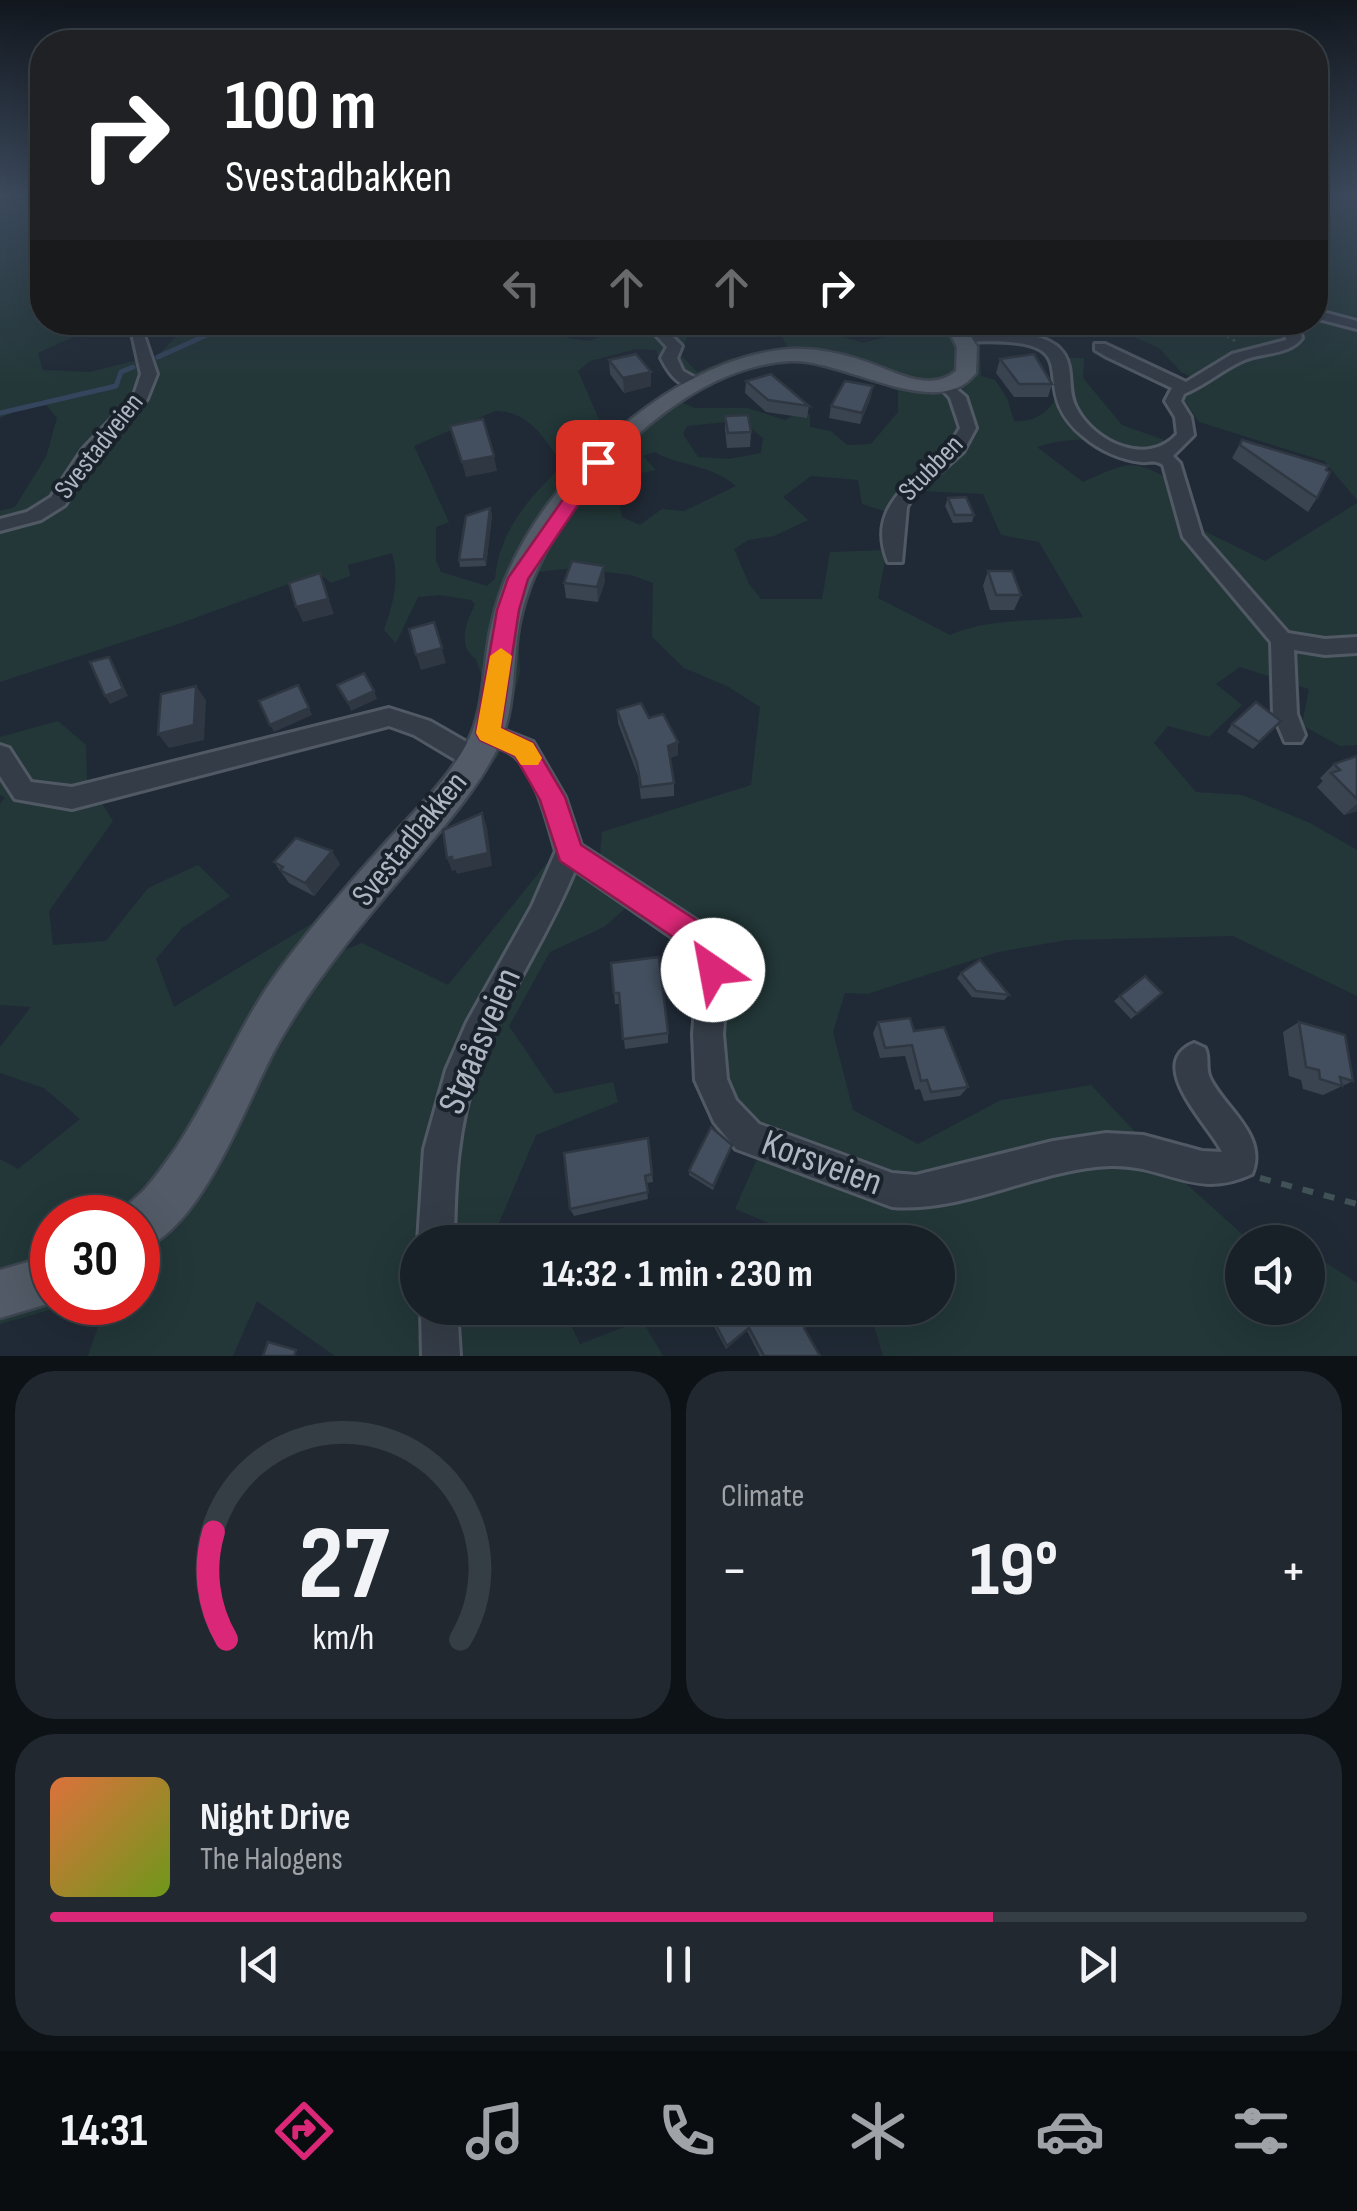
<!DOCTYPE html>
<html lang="en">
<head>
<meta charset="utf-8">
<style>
  body { margin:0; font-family:"Sofia Sans Condensed",sans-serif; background:#212830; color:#f1f3f6; height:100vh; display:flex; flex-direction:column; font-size:38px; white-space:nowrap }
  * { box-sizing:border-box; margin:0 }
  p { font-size:32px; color:#9fa3a8 }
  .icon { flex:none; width:55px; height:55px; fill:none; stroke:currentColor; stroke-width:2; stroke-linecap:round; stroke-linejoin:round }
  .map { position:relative; height:1356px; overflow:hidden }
  .drawer { display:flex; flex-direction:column; gap:15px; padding:15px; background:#0d1216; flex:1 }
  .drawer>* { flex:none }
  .banner { position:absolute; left:30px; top:30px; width:1298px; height:305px; border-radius:40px; box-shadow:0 10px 40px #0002,0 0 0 2px #363e45; background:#202124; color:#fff; overflow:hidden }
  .tools { position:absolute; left:1225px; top:1225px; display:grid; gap:20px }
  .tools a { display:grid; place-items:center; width:100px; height:100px; border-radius:50%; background:#182028; box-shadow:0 10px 40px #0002,0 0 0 2px #363e45; font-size:50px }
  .speed { position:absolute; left:30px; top:1195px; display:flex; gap:20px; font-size:50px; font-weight:700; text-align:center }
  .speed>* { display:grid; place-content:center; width:130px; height:130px; border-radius:50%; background:#182028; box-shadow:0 10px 40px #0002,0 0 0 2px #363e45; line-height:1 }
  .speed .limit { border:15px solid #d22; background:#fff; color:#111 }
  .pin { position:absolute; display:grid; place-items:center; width:85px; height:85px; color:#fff; margin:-42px; border-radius:20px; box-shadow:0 5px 15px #0006 }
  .me { position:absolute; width:110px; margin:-55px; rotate:327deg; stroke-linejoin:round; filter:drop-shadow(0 0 8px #0008) }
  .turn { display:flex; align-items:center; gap:35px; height:210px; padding:0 30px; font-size:45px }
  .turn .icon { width:130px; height:130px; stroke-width:2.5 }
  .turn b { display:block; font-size:70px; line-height:85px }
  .lanes { display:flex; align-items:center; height:95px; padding:0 30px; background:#0003; justify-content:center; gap:50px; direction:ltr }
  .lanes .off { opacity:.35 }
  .big { font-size:75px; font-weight:700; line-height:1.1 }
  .drawer .widget { flex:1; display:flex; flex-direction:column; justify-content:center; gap:15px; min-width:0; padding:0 35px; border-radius:40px; background:#212830 }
  .drawer .dial { align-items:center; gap:0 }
  .dial svg { height:260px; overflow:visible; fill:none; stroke:#363e45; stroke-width:7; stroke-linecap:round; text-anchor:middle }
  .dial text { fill:#f1f3f6; stroke:none }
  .song { display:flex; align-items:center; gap:30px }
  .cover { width:120px; height:120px; border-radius:15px; background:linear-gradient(135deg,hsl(20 70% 55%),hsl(80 70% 35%)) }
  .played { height:10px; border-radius:5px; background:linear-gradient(90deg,#db2777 75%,#363e45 75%) }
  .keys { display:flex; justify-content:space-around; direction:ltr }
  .heat { display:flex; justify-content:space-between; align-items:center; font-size:55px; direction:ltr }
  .drawer .tiles { flex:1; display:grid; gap:15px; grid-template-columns:1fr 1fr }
  .widget:last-child { grid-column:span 2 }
  .trip { position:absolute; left:400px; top:1225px; width:555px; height:100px; border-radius:50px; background:#182028; box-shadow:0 10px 40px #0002,0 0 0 2px #363e45; font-weight:700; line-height:100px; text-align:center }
  .menu { display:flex; height:160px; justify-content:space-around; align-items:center; background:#0a0d10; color:#9fa3a8 }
  .menu .icon { width:70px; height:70px }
  .menu .selected { color:#db2777 }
  .menu b { font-size:45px; color:#f1f3f6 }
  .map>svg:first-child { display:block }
  .green { fill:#233738; fill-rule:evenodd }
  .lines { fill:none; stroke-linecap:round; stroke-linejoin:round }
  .stream-far1 { stroke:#34455d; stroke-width:4 }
  .stream { stroke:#34455d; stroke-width:5 }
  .minor-casing { stroke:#515965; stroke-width:6 }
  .major-casing { stroke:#3d4550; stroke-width:5 }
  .path-far1 { stroke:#405255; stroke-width:2.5; stroke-dasharray:4 4; stroke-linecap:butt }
  .path { stroke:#405255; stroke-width:6; stroke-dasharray:11 11; stroke-linecap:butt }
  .minor { fill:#343c47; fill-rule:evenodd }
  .major { fill:#525b67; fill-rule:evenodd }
  .wall { fill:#3a4451 }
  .shaded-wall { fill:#2f3742 }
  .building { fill:#434f5e; stroke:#2f3742; stroke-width:2.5 }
  .route { fill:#db2777; stroke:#8e194d; stroke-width:2.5 }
  .slow { fill:#f59e0b }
  .labels { text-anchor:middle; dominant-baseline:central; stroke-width:8; stroke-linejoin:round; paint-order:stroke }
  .far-street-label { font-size:28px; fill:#aeb6c4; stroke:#19212b }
  .street-label { font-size:32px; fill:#aeb6c4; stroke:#19212b }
  .near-street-label { font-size:38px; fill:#aeb6c4; stroke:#19212b }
</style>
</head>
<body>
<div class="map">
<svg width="1357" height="1356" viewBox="0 0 1357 1356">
  <rect width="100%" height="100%" fill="#202a36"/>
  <g class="green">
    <path d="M0,195H42V322L103,323L38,353L43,370L90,372L158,355L182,331L175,323L347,326L361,322H565L567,338L588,341L628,328L635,334L649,331L652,323H693L680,354L697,372L728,359L787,348L777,323H796L863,343L903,332L896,323H968L980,334L981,376L995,380L1007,398L1014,421C1050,424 1065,390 1068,358H1084L1083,378L1122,425L1167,441L1153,452C1102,446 1091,431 1037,447L1083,482C1130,462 1131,457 1177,484L1178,518L1265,561L1357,503V745L1340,746L1302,725L1309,689L1240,667L1216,684L1242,705L1209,737L1168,726L1154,743L1196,792L1242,795L1310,823L1357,850V996L1233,936L1067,940L998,952L867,994L845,993L833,1032L853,1110L918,1144L1001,1100L1091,1085L1172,1171L1242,1234L1275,1242H1242V1308H1308V1251L1357,1283V1356H883L869,1308H938V1242H807L800,1236L735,1209L760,1152L779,1143L738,1101L718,1048L727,957L645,891L604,927L550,952L509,1026L555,1094L613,1082L618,1102L536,1135L491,1242H418V1308H563L580,1344L642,1320L663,1356H335L257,1301L233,1356H88L106,1303L138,1302V1218H52V1302L74,1303L0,1324V1159L18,1169L80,1119L44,1088L0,1073V1047L31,1007L0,1005V804L5,797L0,795V737L58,721L86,745L87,780L113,821L49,911L53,945L106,941L148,888L198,865L230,896L182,928L156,959L174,1007L311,924L423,799L452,765L471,729L483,681L476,659C456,645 467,622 475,604L471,600L440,595L418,597L396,643L384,630C393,604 400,580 392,553L348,565L350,576L331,583L319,573L181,623L0,682V511L15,507L46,457L57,418L42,400L0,418ZM636,349L656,350L664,368L679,383L606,436L578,371L590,361ZM805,361L845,369L898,391V412L871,444L847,445L831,431L810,427V414L799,412L785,420L748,408H695L683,403C715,374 762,363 805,361ZM495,411C530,411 544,438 563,465C529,498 499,531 495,579L487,586L441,572L436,561V527L449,522L414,446ZM727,422L752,429L763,438L761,453L729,459L698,457L683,434L687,426ZM654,452C683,467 710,464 736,486L684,511L662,509L640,525L622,517L617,491L621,477L656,470L643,456ZM811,476L858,480L862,504L884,511L901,490L983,494L1001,535L1039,542L1083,617C1039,622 989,617 950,635L878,598L887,550L830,552L822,599H761L749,584L734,549L748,540L774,536L808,520L783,497ZM573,568L631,575L653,583L652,637L684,668L727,686L760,707L751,785L602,832L600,855L546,864L448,985L362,943L339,952L499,755L520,672L518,629L523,604L537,572Z"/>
    <path d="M1315,195H1357V500L1324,461L1199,422L1183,398L1204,383L1181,372L1159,348L1103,323L1315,322Z"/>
  </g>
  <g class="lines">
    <path class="stream-far1" d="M215,332L237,322"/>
    <g class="stream">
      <path d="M158,357L220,329"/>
      <path d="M0,413L116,386L121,372L133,367"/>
    </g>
    <g class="minor-casing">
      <g id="minor">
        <path d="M1315,310L1357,321V329L1315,318Z"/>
        <path d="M653,322H667L668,332L682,346L677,358L683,371L701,381V387C680,390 669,374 661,358L667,347L654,333Z"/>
        <path d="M1284,322H1298L1302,338C1289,356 1261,352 1242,361C1222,370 1206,385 1184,394L1181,401L1191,417L1194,435L1173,456L1180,463L1202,535L1288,633L1325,639L1357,637V653L1325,655L1294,650L1297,714L1305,735L1301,742H1285L1273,714L1271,642L1183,537L1163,465C1154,459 1151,463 1141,462C1121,460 1099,450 1084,437C1017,383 1105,335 965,342L958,338C976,325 1044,331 1060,349C1076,365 1066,389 1076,407C1094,443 1148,467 1177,434L1175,417L1165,401L1172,388L1105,356L1095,350V344H1105L1186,382L1232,354L1286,340Z"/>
        <path d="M131,329L143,332L157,374L147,399L96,456L65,505L41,520L0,531V519L27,512L51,497L83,449L134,395L141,374Z"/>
        <path d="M947,381L966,397L976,428L963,452L913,496L907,507L902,562H888C861,495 934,475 960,428L950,398L939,386Z"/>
        <path d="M389,708L430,721L484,752L487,759L484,766L475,769L466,766L414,735L389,726L72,809L15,799L0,776V745L9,748L31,782L72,787Z"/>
        <path d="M488,724L533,742L565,797L581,845L699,922L716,940L728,970L723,1034L727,1079L736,1100L759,1124L892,1173L916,1175L1053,1141L1106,1133L1143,1135L1202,1151L1222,1152C1209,1125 1144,1064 1194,1043L1205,1048C1210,1059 1205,1067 1210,1078C1225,1109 1268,1135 1252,1174C1195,1201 1166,1164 1110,1166C1036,1169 966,1213 892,1207L736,1149L714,1122L695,1080L693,1034L698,970L694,958L679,942L575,870C547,939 503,1000 478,1069C457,1126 455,1183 454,1242H418L424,1149L446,1070L467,1022L532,906L556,851C548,824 537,777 516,757C504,745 485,748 476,733L480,726Z"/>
        <path d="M421,1308H457L460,1356H422Z"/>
      </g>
    </g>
    <g class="major-casing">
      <g id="major">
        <path d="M944,322H963L977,347L976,373C938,423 845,359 791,361C704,365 618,442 571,510C547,545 527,584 519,626C512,666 516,707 499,745C477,791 442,828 410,867C363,922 315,979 279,1042C245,1102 205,1227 138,1251V1218H119C124,1206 135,1199 144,1190C156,1177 166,1162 176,1148C215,1089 240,1022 283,965C316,921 353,879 390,838C417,809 447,780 466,745C486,709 482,666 491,627C510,532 585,448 663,396C701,372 744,352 790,349C814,348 840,353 864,361C892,370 929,394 956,371L957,347Z"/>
        <path d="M52,1255L54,1302L0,1318V1270Z"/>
      </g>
    </g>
    <path class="path-far1" d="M1206,322L1235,341"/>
    <path class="path" d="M1260,1178L1357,1204"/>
    <use href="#minor" class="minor"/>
    <use href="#major" class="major"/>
  </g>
  <g class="wall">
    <path d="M1000,359L1052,384L1048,397H1014L996,373Z"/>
    <path d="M609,360L651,372V386L624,393L610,374Z"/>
    <path d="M746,381L809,406L807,418L766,412L745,393Z"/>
    <path d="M871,397L860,424L829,418L831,406Z"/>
    <path d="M725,416L751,432L750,447L727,448L725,430Z"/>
    <path d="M1242,440L1317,498L1308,512L1232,458Z"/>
    <path d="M948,498L974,515L972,522L953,523L945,506Z"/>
    <path d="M490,508L492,515L486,566L460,567L459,560Z"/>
    <path d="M988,571L1021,595L1014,610H990L983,586Z"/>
    <path d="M605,581L598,602L566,598L564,583Z"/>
    <path d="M617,710L678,755L670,758L674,783V796L641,799L638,776L618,723Z"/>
    <path d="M1281,721L1253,749L1227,732L1232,724Z"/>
    <path d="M1357,756V811L1344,815L1317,787L1323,781L1320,778L1334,764Z"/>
    <path d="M274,862L340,864L314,896L289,883Z"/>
    <path d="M611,963L668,1033V1043L625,1049L620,1004H615Z"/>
    <path d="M961,973L1009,995L1004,1000L972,997L957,978Z"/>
    <path d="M1162,993L1131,1019L1114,1001L1120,996Z"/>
    <path d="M878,1022L914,1031L968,1087L960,1096L924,1101L920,1089L915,1090L905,1056L880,1058L873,1033Z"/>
    <path d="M1299,1022L1353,1081L1323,1095L1303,1089L1301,1080L1289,1076L1283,1032Z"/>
    <path d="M648,1138L653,1182L646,1183L648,1199L574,1216L570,1209Z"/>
    <path d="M732,1145L713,1190L689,1175V1171Z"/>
    <path d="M704,1308H800L804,1328L820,1356H760L747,1331L726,1349Z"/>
  </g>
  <g class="shaded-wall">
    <path d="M651,372V386L624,393L623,378Z"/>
    <path d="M873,386L871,397L860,424L862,413Z"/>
    <path d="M494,456L497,471L466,477L462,462Z"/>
    <path d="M490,508L492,515L486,566L484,559Z"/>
    <path d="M604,566L605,581L598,602L597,587Z"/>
    <path d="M320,573L334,614L303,622L296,607Z"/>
    <path d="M434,622L446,663L421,670L416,655Z"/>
    <path d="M109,657L114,665L128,696L110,704L105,696Z"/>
    <path d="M298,685L312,715L274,732L270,725Z"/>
    <path d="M196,686L206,700L204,740L169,748L158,734Z"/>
    <path d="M374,691L377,699L351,711L348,703Z"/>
    <path d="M678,742V755L668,759V746Z"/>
    <path d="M1357,804V811L1344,815Z"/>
    <path d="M482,813L487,827L492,866L457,874L456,870L452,871L447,858Z"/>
    <path d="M332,851L340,864L314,896L305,883Z"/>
  </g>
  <g class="building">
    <path d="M636,354L651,372L623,378L609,360Z"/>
    <path d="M1034,354L1052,384H1019L1000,359Z"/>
    <path d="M771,374L809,406L768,400L746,381Z"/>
    <path d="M845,381L873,386L862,413L831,406Z"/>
    <path d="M748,415L751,432L728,433L725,416Z"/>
    <path d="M483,419L494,456L462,462L450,426Z"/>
    <path d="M1242,440L1328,466L1326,470L1330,472L1317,498L1240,445Z"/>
    <path d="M966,497L974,515H955L948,498Z"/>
    <path d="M490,508L484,559L459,560L466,516Z"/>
    <path d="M572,561L604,566L597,587L564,583Z"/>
    <path d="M988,571H1012L1021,595H996Z"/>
    <path d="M320,573L328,599L296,607L289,583Z"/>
    <path d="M434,622L442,648L416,655L409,629Z"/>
    <path d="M109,657L123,689L105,696L90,662Z"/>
    <path d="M364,673L374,691L348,703L337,685Z"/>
    <path d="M298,685L309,708L270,725L259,701Z"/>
    <path d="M196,686L194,725L158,734L161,694Z"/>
    <path d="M1256,702L1281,721L1259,742L1232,724Z"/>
    <path d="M641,703L649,718L663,714L678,742L668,746L674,783L641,787L637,763L617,710Z"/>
    <path d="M1357,756V799L1331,773L1340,770L1334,764Z"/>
    <path d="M482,813L488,853L452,861V857L447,858L443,830Z"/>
    <path d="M296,838L332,851L305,883L280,870L283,867L274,862Z"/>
    <path d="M659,957L668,1033L623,1039L619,993H614L611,963Z"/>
    <path d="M980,960L1009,995L976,991L961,973Z"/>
    <path d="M1145,976L1162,993L1137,1014L1120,996Z"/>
    <path d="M910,1018L914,1031L944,1027L968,1087L931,1092L927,1080L921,1081L912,1045L885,1048L878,1022Z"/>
    <path d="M1299,1022L1345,1035L1353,1081L1340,1077L1342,1086L1320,1079L1319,1070L1306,1067Z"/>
    <path d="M711,1127L732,1145L713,1186L689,1171Z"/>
    <path d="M648,1138L652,1174L645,1176L648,1192L570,1209L564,1153Z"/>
    <path d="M707,1308H800L809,1324L804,1328L820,1356H764L749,1328L727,1346Z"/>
    <path d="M268,1342L296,1350L294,1356H263Z"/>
  </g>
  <linearGradient id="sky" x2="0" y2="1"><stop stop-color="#12171e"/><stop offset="0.51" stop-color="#3c4a5d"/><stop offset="1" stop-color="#3c4a5d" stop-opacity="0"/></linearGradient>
  <rect width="1357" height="385" fill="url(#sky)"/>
  <path class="route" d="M598,457L607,462L528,579L519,610L501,728L533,743L565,797L581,845L699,922L716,940L728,970L723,980L713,985L702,980L694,958L679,941L560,861L540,800L515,756L480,740L476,733L497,610L508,578L592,458Z"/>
  <path class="slow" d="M501,648L512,656L501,728L533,743L542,758L538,765H521L515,756L480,740L476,733L490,656Z"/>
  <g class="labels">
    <g class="far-street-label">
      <text transform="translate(99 446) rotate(-52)">Svestadveien</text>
      <text transform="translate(931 468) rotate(-46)">Stubben</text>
    </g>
    <g class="street-label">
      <text transform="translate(410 839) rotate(-51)">Svestadbakken</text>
    </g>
    <g class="near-street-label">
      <text transform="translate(480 1041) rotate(-67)">Støaåsveien</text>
      <text transform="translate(822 1163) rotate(20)">Korsveien</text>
    </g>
  </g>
</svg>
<div class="tools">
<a><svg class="icon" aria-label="sound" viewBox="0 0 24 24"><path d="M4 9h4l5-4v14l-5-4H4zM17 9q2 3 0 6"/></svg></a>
</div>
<div class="speed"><div class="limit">30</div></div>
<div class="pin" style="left:598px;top:462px;background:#d93025"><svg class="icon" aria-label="arrive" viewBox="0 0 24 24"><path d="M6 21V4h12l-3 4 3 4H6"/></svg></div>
<svg class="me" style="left:713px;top:970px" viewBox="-20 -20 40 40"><circle r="19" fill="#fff"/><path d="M0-13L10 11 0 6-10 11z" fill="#db2777"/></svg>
<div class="trip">14:32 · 1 min · 230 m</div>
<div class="banner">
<div class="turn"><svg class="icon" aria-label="right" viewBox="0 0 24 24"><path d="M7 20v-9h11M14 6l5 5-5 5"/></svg><div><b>100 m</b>Svestadbakken</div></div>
<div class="lanes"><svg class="icon off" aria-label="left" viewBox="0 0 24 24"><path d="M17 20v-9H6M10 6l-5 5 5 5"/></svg><svg class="icon off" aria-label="ahead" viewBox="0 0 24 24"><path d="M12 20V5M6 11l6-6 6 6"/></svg><svg class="icon off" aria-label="ahead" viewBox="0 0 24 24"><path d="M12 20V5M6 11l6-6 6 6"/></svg><svg class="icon" aria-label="right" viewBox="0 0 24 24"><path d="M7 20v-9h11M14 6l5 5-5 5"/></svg></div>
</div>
</div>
<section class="drawer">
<div class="tiles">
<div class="widget dial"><svg viewBox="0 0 100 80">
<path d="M14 69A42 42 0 1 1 86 69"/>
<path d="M14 69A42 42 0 0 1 10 36" stroke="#db2777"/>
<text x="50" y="56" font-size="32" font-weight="700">27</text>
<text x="50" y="72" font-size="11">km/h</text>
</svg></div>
<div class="widget"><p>Climate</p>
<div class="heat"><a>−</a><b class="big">19°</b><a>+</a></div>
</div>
<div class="widget">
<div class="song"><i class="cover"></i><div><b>Night Drive</b><p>The Halogens</p></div></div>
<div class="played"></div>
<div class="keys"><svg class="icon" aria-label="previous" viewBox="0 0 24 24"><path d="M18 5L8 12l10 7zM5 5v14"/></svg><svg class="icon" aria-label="pause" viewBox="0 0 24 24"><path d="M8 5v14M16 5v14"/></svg><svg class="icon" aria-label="next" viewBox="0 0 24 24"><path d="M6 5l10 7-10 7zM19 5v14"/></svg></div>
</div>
</div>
</section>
<nav class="menu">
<b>14:31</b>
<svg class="icon selected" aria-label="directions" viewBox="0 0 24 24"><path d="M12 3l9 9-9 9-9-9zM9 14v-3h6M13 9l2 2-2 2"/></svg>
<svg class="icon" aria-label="music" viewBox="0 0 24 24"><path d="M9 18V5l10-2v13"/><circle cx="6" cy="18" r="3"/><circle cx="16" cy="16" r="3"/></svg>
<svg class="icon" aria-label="phone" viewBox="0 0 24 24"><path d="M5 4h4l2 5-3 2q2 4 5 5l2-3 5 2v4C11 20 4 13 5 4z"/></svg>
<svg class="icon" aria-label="climate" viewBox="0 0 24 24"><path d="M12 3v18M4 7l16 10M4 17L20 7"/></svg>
<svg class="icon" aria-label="car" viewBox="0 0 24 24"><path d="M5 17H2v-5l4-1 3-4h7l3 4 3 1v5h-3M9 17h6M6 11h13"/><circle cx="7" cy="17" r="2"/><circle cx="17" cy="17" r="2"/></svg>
<svg class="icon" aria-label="filters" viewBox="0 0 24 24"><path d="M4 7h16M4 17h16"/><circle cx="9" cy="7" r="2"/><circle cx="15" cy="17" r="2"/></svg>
</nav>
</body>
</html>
